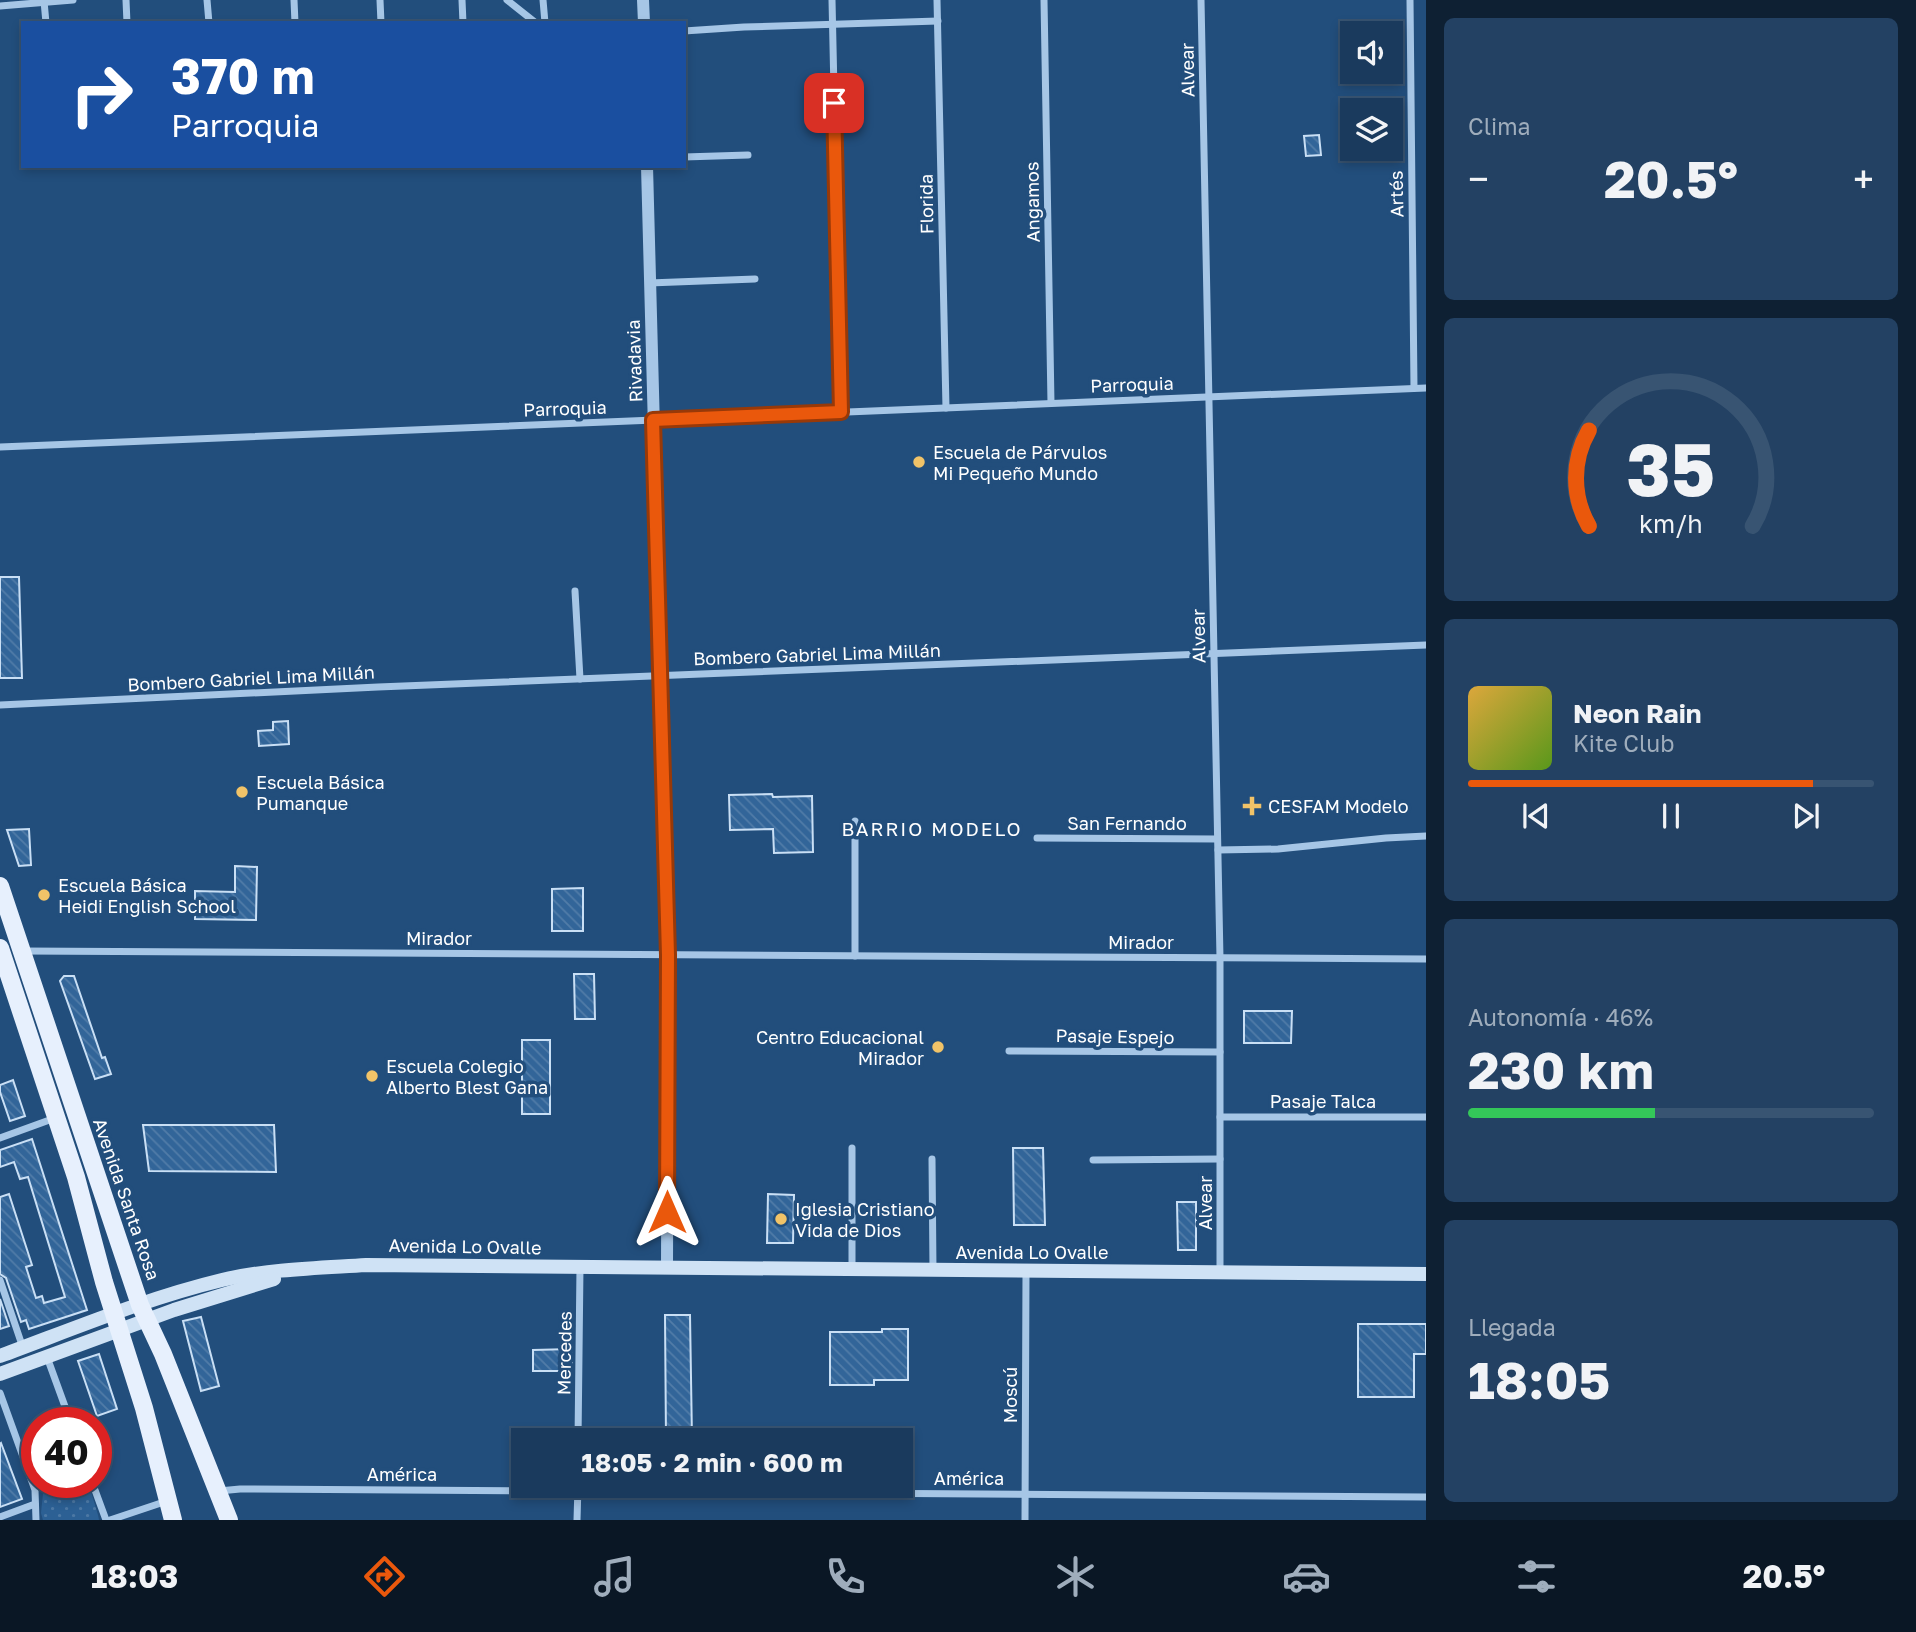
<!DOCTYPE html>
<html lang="es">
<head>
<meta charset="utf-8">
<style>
  body { margin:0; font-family:"Golos Text",sans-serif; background:#234163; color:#f1f3f6; height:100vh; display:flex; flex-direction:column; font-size:26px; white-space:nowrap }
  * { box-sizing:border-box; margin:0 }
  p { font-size:23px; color:#9fadbc }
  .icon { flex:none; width:38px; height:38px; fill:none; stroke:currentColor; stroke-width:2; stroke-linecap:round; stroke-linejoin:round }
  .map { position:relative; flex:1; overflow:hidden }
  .sheet { display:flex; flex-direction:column; gap:18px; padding:18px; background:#0e2033; width:490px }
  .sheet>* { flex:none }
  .top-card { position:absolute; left:21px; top:21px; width:665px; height:147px; border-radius:0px; box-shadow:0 4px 10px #0003,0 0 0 2px #385472; background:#1a4fa0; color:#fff; overflow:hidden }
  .controls { position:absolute; left:1340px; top:21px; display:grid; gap:14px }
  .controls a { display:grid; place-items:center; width:63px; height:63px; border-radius:0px; background:#1a3a5d; box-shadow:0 4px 10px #0003,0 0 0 2px #385472; font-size:35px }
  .speed { position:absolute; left:21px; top:1407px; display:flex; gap:14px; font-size:35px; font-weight:700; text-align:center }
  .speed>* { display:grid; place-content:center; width:91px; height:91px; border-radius:50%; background:#1a3a5d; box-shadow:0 4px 10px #0003,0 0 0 2px #385472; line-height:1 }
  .speed .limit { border:10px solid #d22; background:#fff; color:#111 }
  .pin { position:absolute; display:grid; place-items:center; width:60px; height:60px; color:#fff; margin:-30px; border-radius:14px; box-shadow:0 4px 10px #0006 }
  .me { position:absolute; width:77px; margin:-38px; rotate:0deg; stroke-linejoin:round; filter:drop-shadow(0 0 5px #0008) }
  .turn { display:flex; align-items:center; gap:24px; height:147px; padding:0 35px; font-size:32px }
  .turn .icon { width:91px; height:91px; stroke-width:2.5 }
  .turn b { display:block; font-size:49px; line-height:60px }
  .big { font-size:52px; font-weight:700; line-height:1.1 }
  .sheet .tile { flex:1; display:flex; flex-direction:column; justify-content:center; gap:10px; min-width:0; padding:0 24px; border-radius:10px; background:#234163 }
  .sheet .dial { align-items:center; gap:0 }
  .dial svg { height:182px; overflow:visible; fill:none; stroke:#385472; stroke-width:7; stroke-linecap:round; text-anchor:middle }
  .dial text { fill:#f1f3f6; stroke:none }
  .song { display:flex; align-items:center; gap:21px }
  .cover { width:84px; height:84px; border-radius:10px; background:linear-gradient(135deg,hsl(40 70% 55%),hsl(90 70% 35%)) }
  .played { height:7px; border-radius:4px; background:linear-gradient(90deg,#ea580c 85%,#385472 85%) }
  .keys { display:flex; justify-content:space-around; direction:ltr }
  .heat { display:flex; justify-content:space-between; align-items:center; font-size:38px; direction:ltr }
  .charge { height:10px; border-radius:5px; background:linear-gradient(90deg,#34c759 46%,#385472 0) }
  .trip { position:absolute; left:511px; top:1428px; width:402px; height:70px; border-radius:0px; background:#1a3a5d; box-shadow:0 4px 10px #0003,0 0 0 2px #385472; font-weight:700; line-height:70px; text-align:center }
  .tabs { display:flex; height:112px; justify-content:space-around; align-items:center; background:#0a1725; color:#9fadbc }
  .tabs .icon { width:49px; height:49px }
  .tabs .active { color:#ea580c }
  .tabs b { font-size:32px; color:#f1f3f6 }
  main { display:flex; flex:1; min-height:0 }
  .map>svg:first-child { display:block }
  .park { fill:url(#park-dots) }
  .building { fill:url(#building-back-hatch); stroke:#c9dff5; stroke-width:2 }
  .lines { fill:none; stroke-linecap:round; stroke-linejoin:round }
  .minor { stroke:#a6c6e6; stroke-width:7 }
  .tertiary { stroke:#a6c6e6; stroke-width:12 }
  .secondary { stroke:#cfe2f5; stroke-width:14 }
  .primary { stroke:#e7f0fd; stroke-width:18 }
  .route-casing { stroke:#983908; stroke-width:18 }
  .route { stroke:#ea580c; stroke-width:12 }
  .poi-dot { fill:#f1c368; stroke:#224e7c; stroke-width:2.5 }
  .labels { text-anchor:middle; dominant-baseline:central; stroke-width:7; stroke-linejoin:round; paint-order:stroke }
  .street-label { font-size:18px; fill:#fff; stroke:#224e7c }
  .poi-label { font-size:18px; fill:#fff; stroke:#224e7c; text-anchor:start }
  .neighbourhood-label { font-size:19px; letter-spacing:2px; fill:#fff; stroke:#224e7c }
</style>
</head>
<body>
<main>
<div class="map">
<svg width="1426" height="1520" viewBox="0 0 1426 1520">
  <defs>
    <pattern id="park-dots" width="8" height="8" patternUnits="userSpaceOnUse" patternTransform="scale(1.75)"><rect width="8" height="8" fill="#2c6094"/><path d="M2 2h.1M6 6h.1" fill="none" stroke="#4c78a4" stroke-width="1.8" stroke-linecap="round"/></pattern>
    <pattern id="building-back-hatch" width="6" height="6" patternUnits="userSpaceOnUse" patternTransform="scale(1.75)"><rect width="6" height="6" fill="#326599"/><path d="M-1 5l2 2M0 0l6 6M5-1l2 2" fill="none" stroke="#517ca8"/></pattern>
  </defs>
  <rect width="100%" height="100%" fill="#224e7c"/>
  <path class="park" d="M78,1482H88L98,1515L99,1520H43L41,1513L43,1494Z"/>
  <g class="building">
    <path d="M1319,135L1321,155L1306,156L1304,136Z"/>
    <path d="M0,577H19L22,678H0Z"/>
    <path d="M288,721L289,744L259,746L258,731L273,730V722Z"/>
    <path d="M772,794L773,797L812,796L813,852L774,853L773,829L730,830L729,795Z"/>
    <path d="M29,829L31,865L19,866L7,830Z"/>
    <path d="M235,866L257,867L256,920L195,919V891L235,892Z"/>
    <path d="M583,888V931H552V889Z"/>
    <path d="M574,974H594L595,1019H575Z"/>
    <path d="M64,976H74L102,1058L105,1057L111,1074L95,1079L60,981Z"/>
    <path d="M1244,1011H1292L1291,1043H1244Z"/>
    <rect x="522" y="1040" width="28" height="74"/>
    <path d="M13,1080L25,1116L10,1121L0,1092V1085Z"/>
    <path d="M143,1125H274L276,1172L149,1171Z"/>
    <path d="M32,1139L87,1310L29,1329L26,1320L21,1322L6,1278L0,1274V1197L9,1194L32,1265L26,1267L36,1298L42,1296L44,1303L65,1297L28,1177L20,1179L14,1162L0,1167V1150Z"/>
    <path d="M1013,1148H1043L1045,1225H1014Z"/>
    <path d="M768,1194L794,1195L793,1243H767Z"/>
    <path d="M1177,1202H1196V1250H1178Z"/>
    <path d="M0,1299L9,1326L0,1329Z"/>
    <path d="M665,1315H690L692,1440H666Z"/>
    <path d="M201,1317L219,1386L201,1391L183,1321Z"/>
    <path d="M1358,1324H1426V1354H1414V1397H1358Z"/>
    <path d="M882,1329H908V1380H874V1385H830V1332H882Z"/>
    <path d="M572,1349V1371H533V1350Z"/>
    <path d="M99,1354L117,1409L97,1416L78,1361Z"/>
    <path d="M1,1443L22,1499L0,1507V1444Z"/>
  </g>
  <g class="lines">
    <g class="minor">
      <path d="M126,0L127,23"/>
      <path d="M207,0L209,23"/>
      <path d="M294,0L295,23"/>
      <path d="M380,0L381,23"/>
      <path d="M462,0L463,23"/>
      <path d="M507,0L536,23"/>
      <path d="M543,0L545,23"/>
      <path d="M832,0L841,412"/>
      <path d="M937,0L946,408"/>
      <path d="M1044,0L1051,403"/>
      <path d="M1201,0L1220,958V1272"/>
      <path d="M1410,0L1414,388"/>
      <path d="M44,1L46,23"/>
      <path d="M0,6L73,0"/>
      <path d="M684,31L744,27L938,21"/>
      <path d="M684,157L748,155"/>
      <path d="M649,283L755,279"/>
      <path d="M0,447L1426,388"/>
      <path d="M575,591L580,679"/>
      <path d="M0,705L378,687L1426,645"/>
      <path d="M1037,838L1217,839"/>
      <path d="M1218,850L1278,849L1386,838L1426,836"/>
      <path d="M23,951L1426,959"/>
      <path d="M855,956V821"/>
      <path d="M1009,1051L1220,1052"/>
      <path d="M1220,1117H1426"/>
      <path d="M0,1138L55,1118"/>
      <path d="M932,1159L933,1270"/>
      <path d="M1093,1160L1220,1159"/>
      <path d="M852,1269V1148"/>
      <path d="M0,1280L23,1348"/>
      <path d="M47,1357L71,1423"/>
      <path d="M0,1393L35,1490L36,1520"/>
      <path d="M578,1440L580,1267"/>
      <path d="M92,1482L106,1520"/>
      <path d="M219,1491L240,1489L1426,1497"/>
      <path d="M0,1517L35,1504"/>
      <path d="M110,1520L167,1501"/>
      <path d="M577,1520L578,1486"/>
      <path d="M1025,1520L1026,1271"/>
    </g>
    <g class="tertiary">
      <path d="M643,0L644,23"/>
      <path d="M647,166L668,955L667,1268"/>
    </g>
    <g class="secondary">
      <path d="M0,1356C73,1329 147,1298 222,1280C269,1269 319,1268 366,1265L1426,1274"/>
      <path d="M0,1374L174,1310L274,1279"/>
    </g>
    <g class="primary">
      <path d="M0,886L140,1305L163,1354L229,1520"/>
      <path d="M0,948L76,1177L104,1282L144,1408L173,1520"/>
    </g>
  </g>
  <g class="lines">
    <g class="route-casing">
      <path id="route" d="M667,1212L668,955L653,420L841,412L834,103"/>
    </g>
    <use href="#route" class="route"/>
  </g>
  <g class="poi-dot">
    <circle cx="919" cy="462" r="7"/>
    <circle cx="242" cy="792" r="7"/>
    <path d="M1248.5 795.5h7v7h7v7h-7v7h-7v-7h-7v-7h7z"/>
    <circle cx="44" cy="895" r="7"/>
    <circle cx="938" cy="1047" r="7"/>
    <circle cx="372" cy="1076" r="7"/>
    <circle cx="781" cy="1219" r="7"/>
  </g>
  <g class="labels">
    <g class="street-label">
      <text transform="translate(1187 70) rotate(-91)">Alvear</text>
      <text transform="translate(1396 194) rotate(-91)">Artés</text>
      <text transform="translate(1032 202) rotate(-91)">Angamos</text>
      <text transform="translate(926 204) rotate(-91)">Florida</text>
      <text transform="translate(634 361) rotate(-92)">Rivadavia</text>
      <text transform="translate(1132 384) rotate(-2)">Parroquia</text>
      <text transform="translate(565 408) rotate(-2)">Parroquia</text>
      <text transform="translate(1198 636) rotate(-91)">Alvear</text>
      <text transform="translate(817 654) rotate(-2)">Bombero Gabriel Lima Millán</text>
      <text transform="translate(251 678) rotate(-3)">Bombero Gabriel Lima Millán</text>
      <text x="1127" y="823">San Fernando</text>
      <text x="439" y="938">Mirador</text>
      <text x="1141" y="942">Mirador</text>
      <text transform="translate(1115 1036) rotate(1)">Pasaje Espejo</text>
      <text x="1323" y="1101">Pasaje Talca</text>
      <text transform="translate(127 1199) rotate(71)">Avenida Santa Rosa</text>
      <text transform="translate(1205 1203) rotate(-90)">Alvear</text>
      <text transform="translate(465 1246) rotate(1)">Avenida Lo Ovalle</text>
      <text x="1032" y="1252">Avenida Lo Ovalle</text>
      <text transform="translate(564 1353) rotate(-89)">Mercedes</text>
      <text transform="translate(1010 1395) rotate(-90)">Moscú</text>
      <text x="402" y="1474">América</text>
      <text x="969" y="1478">América</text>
    </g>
    <g class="poi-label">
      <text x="933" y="452">Escuela de Párvulos<tspan x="933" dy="21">Mi Pequeño Mundo</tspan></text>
      <text x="256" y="782">Escuela Básica<tspan x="256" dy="21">Pumanque</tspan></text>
      <text x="1268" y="806">CESFAM Modelo</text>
      <text x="58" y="885">Escuela Básica<tspan x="58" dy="21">Heidi English School</tspan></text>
      <text x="924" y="1037" text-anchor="end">Centro Educacional<tspan x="924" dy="21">Mirador</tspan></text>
      <text x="386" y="1066">Escuela Colegio<tspan x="386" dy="21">Alberto Blest Gana</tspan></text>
      <text x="795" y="1209">Iglesia Cristiano<tspan x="795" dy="21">Vida de Dios</tspan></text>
    </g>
    <g class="neighbourhood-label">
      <text x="932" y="828">BARRIO MODELO</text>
    </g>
  </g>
</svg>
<div class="controls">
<a><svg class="icon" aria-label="sound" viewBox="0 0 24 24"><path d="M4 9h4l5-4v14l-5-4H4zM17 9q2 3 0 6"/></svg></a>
<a><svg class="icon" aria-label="layers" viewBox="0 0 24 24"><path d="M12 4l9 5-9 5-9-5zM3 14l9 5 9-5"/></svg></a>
</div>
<div class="speed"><div class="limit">40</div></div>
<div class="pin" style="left:834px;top:103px;background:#d93025"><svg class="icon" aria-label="arrive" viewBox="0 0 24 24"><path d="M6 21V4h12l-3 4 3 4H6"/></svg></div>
<svg class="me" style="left:667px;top:1212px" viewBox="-20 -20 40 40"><path d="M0-17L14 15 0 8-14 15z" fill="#ea580c" stroke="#fff" stroke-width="4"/></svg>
<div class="trip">18:05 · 2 min · 600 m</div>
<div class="top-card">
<div class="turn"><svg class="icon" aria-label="right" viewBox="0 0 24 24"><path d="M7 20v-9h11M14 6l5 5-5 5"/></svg><div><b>370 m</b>Parroquia</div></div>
</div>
</div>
<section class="sheet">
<div class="tile"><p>Clima</p>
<div class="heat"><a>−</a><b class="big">20.5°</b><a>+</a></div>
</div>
<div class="tile dial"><svg viewBox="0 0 100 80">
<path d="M14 69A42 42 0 1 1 86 69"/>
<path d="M14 69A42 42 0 0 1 14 27" stroke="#ea580c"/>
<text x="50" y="56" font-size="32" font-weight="700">35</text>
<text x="50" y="72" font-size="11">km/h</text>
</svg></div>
<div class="tile">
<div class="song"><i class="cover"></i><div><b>Neon Rain</b><p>Kite Club</p></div></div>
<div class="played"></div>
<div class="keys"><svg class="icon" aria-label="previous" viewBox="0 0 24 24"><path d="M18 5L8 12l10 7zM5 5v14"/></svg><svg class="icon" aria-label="pause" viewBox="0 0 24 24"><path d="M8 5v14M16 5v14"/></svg><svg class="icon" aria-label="next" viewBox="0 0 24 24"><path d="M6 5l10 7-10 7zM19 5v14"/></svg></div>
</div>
<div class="tile"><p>Autonomía · 46%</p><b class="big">230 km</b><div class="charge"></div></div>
<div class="tile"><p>Llegada</p><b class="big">18:05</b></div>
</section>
</main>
<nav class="tabs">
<b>18:03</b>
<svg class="icon active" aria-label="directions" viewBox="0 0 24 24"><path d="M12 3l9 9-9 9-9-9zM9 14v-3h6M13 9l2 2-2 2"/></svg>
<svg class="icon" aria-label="music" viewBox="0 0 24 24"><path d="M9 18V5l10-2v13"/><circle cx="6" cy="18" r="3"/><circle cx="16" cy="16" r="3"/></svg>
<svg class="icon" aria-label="phone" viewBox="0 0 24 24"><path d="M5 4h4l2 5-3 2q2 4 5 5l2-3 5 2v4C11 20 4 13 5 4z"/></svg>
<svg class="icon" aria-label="climate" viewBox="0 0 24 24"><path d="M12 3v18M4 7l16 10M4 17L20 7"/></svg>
<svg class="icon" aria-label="car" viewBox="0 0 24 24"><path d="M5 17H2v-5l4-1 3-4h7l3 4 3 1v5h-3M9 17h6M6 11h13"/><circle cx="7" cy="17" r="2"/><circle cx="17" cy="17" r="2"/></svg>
<svg class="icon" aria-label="filters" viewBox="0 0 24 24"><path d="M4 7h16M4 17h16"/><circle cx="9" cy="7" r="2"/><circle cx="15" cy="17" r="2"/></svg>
<b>20.5°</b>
</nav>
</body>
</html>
